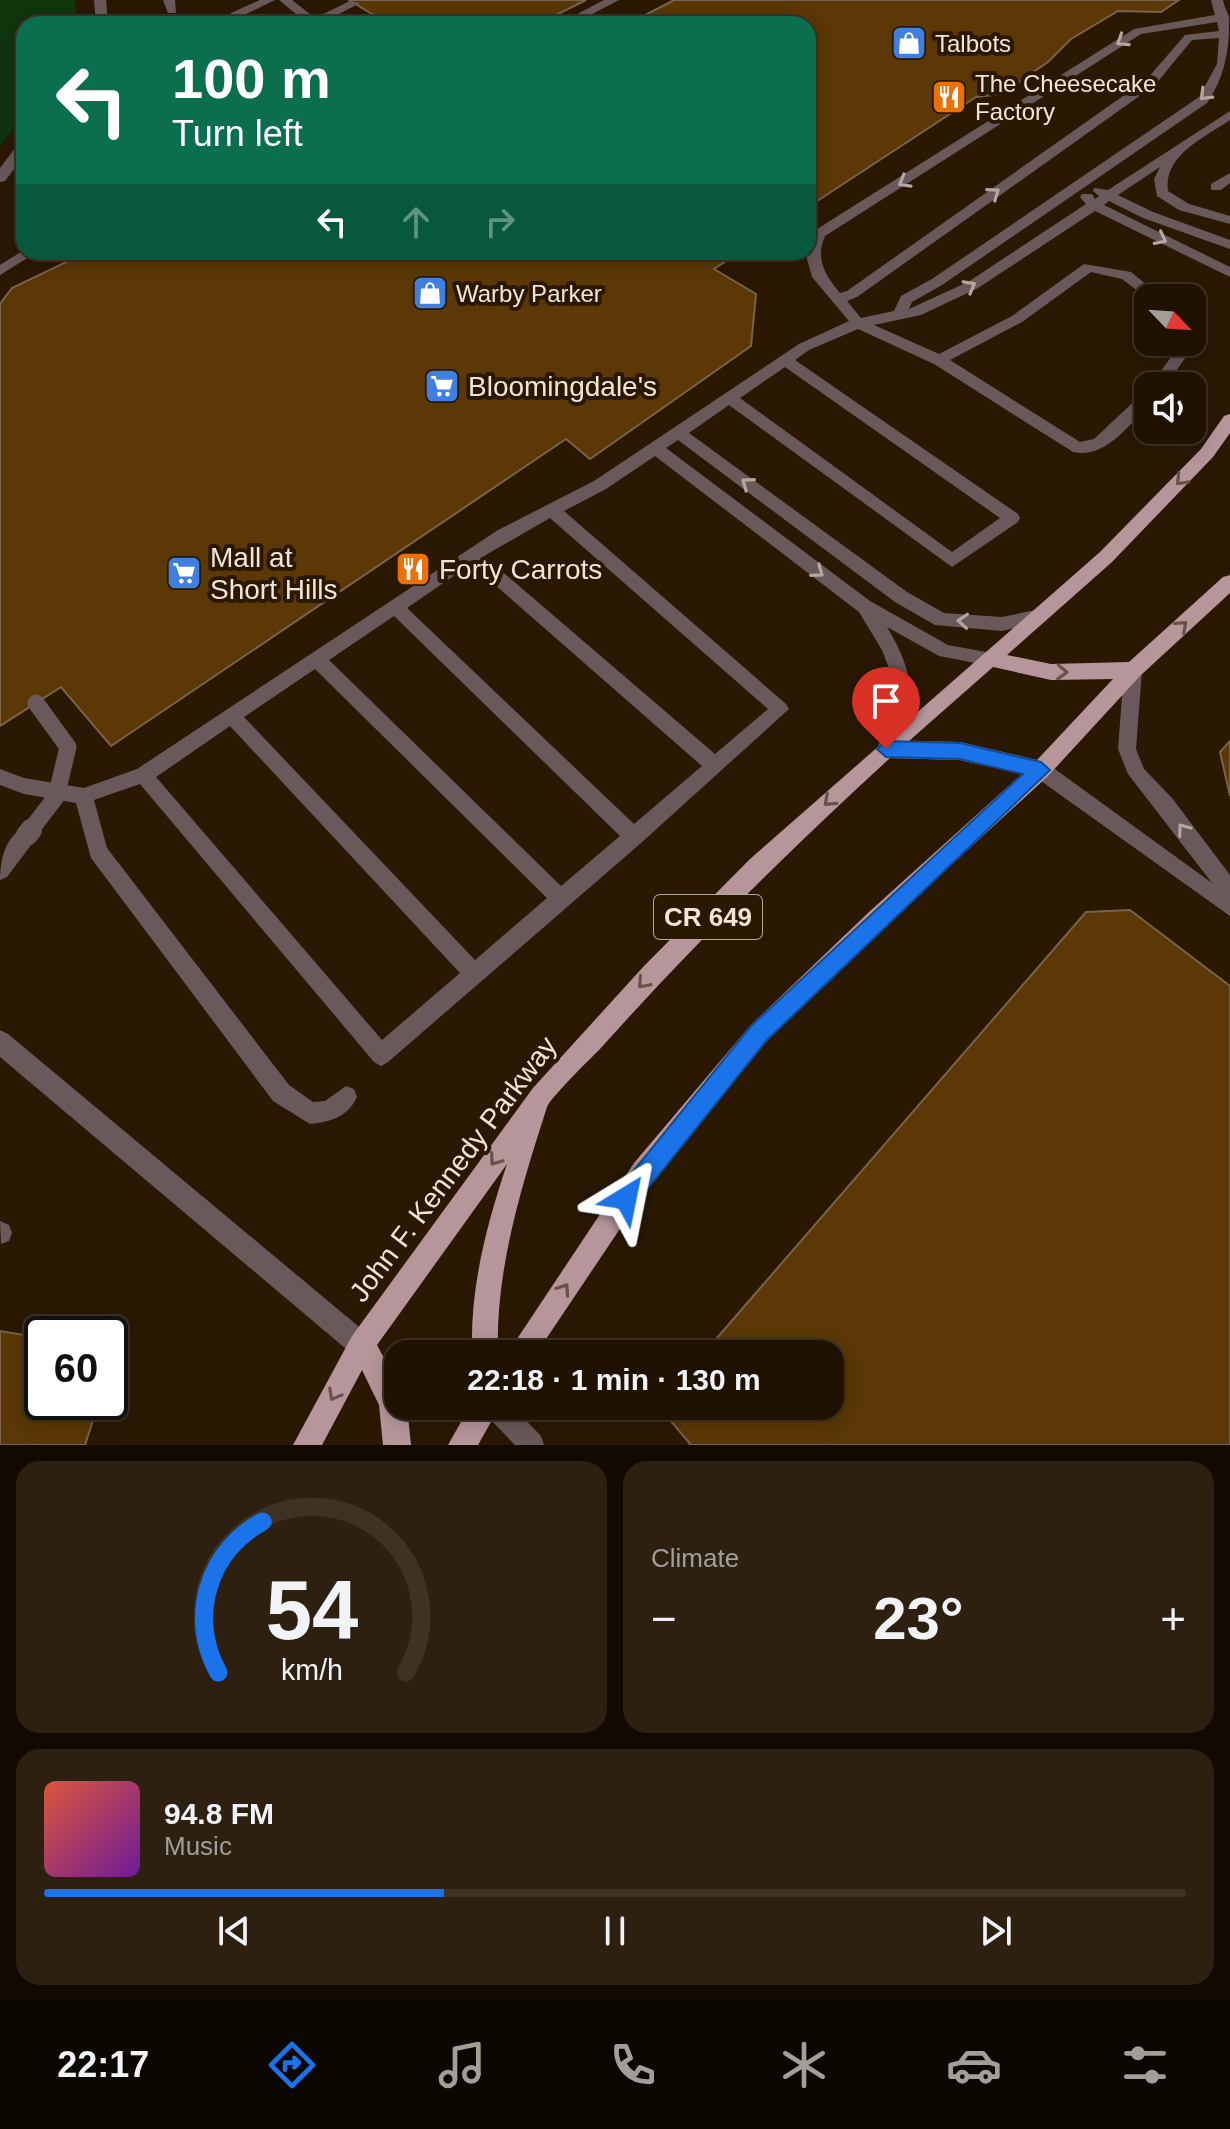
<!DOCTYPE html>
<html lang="en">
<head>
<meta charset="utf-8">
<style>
  body { margin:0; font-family:Helvetica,sans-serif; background:#2d2011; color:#f1f3f6; height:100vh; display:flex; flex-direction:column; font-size:30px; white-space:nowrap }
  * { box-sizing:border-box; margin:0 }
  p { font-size:26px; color:#a29e99 }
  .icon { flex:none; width:44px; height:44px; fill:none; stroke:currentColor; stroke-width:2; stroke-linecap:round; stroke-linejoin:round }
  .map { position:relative; height:1445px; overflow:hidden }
  .details { display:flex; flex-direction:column; gap:16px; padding:16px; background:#120a01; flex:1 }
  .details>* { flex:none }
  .top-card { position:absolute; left:16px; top:16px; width:800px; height:244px; border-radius:24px; box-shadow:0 4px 20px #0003,0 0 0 2px #3d3224; background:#0b6e4f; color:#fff; overflow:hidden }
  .needle { width:52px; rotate:115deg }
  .fabs { position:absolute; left:1134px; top:284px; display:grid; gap:16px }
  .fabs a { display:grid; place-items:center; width:72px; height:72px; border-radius:16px; background:#201202; box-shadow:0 4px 20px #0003,0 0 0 2px #3d3224; font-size:40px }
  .speed { position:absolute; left:24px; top:1316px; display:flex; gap:16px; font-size:40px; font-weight:700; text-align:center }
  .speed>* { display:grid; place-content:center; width:104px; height:104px; border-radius:50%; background:#201202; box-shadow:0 4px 20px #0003,0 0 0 2px #3d3224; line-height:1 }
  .speed .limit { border:4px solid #111; border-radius:12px; background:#fff; color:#111 }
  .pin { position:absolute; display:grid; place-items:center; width:68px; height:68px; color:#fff; margin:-82px -34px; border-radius:50% 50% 50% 0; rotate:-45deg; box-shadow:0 0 8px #0007 }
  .pin .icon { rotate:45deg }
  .me { position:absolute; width:88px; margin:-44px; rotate:35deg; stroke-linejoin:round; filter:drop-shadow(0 0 6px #0008) }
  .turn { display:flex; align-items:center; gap:28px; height:168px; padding:0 24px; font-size:36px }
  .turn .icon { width:104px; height:104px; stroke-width:2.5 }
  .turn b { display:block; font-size:56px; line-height:68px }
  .lanes { display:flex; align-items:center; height:76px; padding:0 24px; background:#0003; justify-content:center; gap:40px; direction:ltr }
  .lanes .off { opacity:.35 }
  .big { font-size:60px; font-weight:700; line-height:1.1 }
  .details .card { flex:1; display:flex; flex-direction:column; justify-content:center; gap:12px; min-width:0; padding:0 28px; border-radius:24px; background:#2d2011 }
  .details .dial { align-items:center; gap:0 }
  .dial svg { height:208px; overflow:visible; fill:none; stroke:#3d3224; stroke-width:7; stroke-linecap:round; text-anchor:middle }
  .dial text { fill:#f1f3f6; stroke:none }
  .song { display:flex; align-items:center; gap:24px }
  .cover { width:96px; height:96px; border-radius:12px; background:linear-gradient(135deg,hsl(10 70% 55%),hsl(280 70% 35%)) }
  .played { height:8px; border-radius:4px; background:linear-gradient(90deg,#1a73e8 35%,#3d3224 35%) }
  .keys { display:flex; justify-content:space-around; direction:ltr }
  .heat { display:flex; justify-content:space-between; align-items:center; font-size:44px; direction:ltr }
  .details .tiles { flex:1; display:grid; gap:16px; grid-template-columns:1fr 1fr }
  .card:last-child { grid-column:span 2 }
  .trip { position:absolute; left:384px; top:1340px; width:460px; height:80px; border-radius:24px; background:#201202; box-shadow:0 4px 20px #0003,0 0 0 2px #3d3224; font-weight:700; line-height:80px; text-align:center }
  .dock { display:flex; height:128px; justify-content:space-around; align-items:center; background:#0d0701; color:#a29e99 }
  .dock .icon { width:56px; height:56px }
  .dock .active { color:#1a73e8 }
  .dock b { font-size:36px; color:#f1f3f6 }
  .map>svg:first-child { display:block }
  .green { fill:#10360d }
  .building { fill:#5b3805; stroke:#79634b; stroke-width:2 }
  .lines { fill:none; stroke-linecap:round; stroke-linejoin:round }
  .service { fill:#69595b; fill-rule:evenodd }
  .minor { fill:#69595b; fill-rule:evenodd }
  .primary { fill:#b6969b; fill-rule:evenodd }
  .service-bridge-far1 { stroke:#69595b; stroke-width:17 }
  .service-bridge { stroke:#69595b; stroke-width:22 }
  .oneway { stroke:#b4a6a0 }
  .oneway2 { stroke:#695147 }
  .route { fill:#1a73e8; stroke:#114b97; stroke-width:2 }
  .labels { text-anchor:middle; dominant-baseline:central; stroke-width:8; stroke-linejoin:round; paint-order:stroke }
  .far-poi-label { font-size:24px; fill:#f2e5d8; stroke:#2a1803; text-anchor:start }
  .shield { fill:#2a1803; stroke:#b6a898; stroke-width:2 }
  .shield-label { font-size:26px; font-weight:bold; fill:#f2e5d8 }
  .poi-label { font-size:28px; fill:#f2e5d8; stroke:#2a1803; text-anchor:start }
  .street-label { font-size:28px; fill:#f2e5d8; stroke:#2a1803 }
</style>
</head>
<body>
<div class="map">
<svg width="1230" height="1445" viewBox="0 0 1230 1445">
  <rect width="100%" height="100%" fill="#2a1803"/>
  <path class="green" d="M0,0H75L77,24H24V115L0,146Z"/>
  <g class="building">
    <path d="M349,0H586L538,24H388Z"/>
    <path d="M674,0H1179L1161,12L1118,11L1071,39L1048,62L1001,94L976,97L808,207V24H628Z"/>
    <path d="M87,252H740L714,269L756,294L751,346L590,459L566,439L111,746L61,687L0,726V304L12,288Z"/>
    <path d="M1230,741V796L1220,752Z"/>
    <path d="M1130,910L1230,986V1445H691L658,1406H830V1354H703L1086,912Z"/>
    <path d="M0,1331L42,1338V1402H99L85,1445H0Z"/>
  </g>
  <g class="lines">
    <g class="service">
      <path d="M163,0H175L176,13H168Z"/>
      <path d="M260,0H275L242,16L302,19L279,0H292L315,18L350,1L360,3L320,24L207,23L231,17V13Z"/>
      <path d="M604,0H619L573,24H558Z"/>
      <path d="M1211,0H1223C1224,6 1228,13 1229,17C1230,48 1225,77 1207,103L942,285L912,302L909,309L968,282L1086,204L1080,197L1082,194H1092L1095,199L1099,196L1093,191L1094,188L1108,190L1230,111V120C1204,138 1163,155 1168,191L1189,204L1230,216V224L1179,210L1157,196L1154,179L1160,167L1118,195L1153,212L1230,240V249L1143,218L1109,201L1104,205L1230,267V277L1095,211L978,288L921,315L874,325L939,354L1012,316L1084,264L1131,272L1163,298L1148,299L1122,279L1091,272L1022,322L950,360L1080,442L1094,439L1143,393L1148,392V406C1128,426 1105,459 1073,452L934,364L858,329L809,350L795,360L1018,514L1020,518L1018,522L952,567L729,405L689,433L907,592L944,613L1002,617L1040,609L1046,611L1048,616L1046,621L1002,631L935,625L895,602L678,440L666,448L870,601L948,645L997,654L1000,659L997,664L991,666L939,656L887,627C916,675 917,704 892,755L886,757L880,755L877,749L892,707V676L882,650L859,612L655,456L606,489L564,511L786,704L789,709L641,843L388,1062L381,1066L374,1062L140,784L94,800L107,848L289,1085L313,1102L325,1101L346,1086L354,1089L357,1097C348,1117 330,1122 310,1124L273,1101L91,858L76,803L24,794L0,785V769L24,778L84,788L137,769L498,530L594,481L799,344L849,321L812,277L805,252H808L814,231L1134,29L1215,15ZM1217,22L1219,31L1185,35L1147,79L847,291L840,293C825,275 815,259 825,236L1141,34ZM1219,38L1217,64L1199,97L932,279L901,296L894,311L861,318L847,301L857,297L1155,85L1192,40ZM785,367L1000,518L952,552L740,398ZM550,518L768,709L715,754L484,556ZM471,564L702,766L634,824L407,608ZM394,616L620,836L561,886L329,660ZM315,669L547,898L475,960L244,717ZM230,726L460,973L382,1040L156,777Z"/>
      <path d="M1230,173V183L1221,190H1211V184Z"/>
      <path d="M24,250V252H37L0,275V265Z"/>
      <path d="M70,252H85L87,255L80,259Z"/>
      <path d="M1192,338L1197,342L1165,386H1150L1182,342H1192Z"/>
      <path d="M1133,663L1139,665L1142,670L1136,749L1144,769L1172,798L1230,875V916L1034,776L1032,770L1034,764L1041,762L1048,764L1212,883L1128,774L1118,749L1124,670L1127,665Z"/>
      <path d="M27,826L34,829L37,835L34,841L7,877L0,880C0,860 5,835 27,826Z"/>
      <path d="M0,1221L9,1225L12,1233L9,1241L1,1244Z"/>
      <path d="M483,1406H512L541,1436L544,1445H515L486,1415Z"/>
    </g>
    <g class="minor">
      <path d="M94,0H106L108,24H96Z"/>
      <path d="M24,142V156L5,181L0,182V168L19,143Z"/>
      <path d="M0,1030L8,1034L370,1336L374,1345L370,1354L361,1358L352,1354L0,1057Z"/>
    </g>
    <g class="primary">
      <path d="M1230,414V433L1213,457L1112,562L1007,655L1051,664L1129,662L1223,577L1230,575V593L1140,676L1048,776L885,926L766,1042L652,1181L536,1354H507L634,1163L750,1026L869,912L1022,774L960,760L890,758C789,851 692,946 600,1049C590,1059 551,1097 547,1107C522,1185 495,1270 498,1354H472C470,1287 486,1227 507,1164L377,1345L398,1384V1406H407L411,1445H383L379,1405L362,1370L322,1445H293L352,1336L533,1088L644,966L750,859L1100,552L1201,449L1224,416ZM993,667L1051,680L1113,679L1037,760L960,742L909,741Z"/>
      <path d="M470,1406H500L478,1445H448Z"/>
    </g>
    <path class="service-bridge-far1" d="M29,832L56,797L68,747L36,703"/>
    <path class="service-bridge" d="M27,835L31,830"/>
  </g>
  <defs><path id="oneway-chevron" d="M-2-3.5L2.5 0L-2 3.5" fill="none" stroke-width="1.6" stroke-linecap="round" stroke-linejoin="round" transform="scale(2)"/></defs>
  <g class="oneway">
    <use href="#oneway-chevron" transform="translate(1122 41) rotate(147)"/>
    <use href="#oneway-chevron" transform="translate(1205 95) rotate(135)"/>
    <use href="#oneway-chevron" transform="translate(904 182) rotate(150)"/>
    <use href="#oneway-chevron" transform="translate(994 193) rotate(-35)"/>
    <use href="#oneway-chevron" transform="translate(1161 239) rotate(27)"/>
    <use href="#oneway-chevron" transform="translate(970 286) rotate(-29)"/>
    <use href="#oneway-chevron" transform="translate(747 483) rotate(-144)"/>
    <use href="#oneway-chevron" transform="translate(818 572) rotate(36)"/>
    <use href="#oneway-chevron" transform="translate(963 621) rotate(-176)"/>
    <use href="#oneway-chevron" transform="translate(1183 829) rotate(-127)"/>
  </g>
  <g class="oneway2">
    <use href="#oneway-chevron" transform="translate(1181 480) rotate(134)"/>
    <use href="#oneway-chevron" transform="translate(1182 626) rotate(-42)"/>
    <use href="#oneway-chevron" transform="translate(1062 672) rotate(2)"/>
    <use href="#oneway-chevron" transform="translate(829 801) rotate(137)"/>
    <use href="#oneway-chevron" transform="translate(643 983) rotate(132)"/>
    <use href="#oneway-chevron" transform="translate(495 1160) rotate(126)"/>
    <use href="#oneway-chevron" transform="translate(564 1289) rotate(-56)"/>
    <use href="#oneway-chevron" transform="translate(334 1395) rotate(119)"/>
  </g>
  <path class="route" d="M886,741L960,743L1041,762L1050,770L766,1041L634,1206L626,1209L618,1206L614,1198L618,1190L751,1026L1023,774L960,759L886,757L877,749Z"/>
  <defs>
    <g id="shop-square" transform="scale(1.8)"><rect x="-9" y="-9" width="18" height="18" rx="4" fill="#3f7fe0" stroke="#2a1803"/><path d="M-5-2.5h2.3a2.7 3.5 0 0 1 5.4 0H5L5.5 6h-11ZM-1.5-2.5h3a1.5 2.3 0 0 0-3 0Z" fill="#fff"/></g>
    <g id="restaurant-square" transform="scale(1.8)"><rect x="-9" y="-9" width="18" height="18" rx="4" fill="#e8710a" stroke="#2a1803"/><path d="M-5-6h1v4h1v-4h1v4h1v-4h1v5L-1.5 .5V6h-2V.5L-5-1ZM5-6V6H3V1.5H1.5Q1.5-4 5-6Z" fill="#fff"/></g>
    <g id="supermarket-square" transform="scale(1.8)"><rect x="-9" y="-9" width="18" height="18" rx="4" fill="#3f7fe0" stroke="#2a1803"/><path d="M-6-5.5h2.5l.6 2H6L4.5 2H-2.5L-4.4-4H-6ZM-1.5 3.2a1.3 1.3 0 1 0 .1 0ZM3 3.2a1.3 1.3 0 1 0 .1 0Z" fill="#fff"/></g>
  </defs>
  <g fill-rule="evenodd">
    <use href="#shop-square" x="909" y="43"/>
    <use href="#restaurant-square" x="949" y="97"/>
    <use href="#shop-square" x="430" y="293"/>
    <use href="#supermarket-square" x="442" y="386"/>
    <use href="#restaurant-square" x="413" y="569"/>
    <use href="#supermarket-square" x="184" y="573"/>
  </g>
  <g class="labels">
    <g class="far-poi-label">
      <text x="935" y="43">Talbots</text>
      <text x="975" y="83">The Cheesecake<tspan x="975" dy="28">Factory</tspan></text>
      <text x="456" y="293">Warby Parker</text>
    </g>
    <rect class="shield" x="654" y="895" width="108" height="44" rx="6"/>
    <g class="shield-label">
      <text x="708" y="917">CR 649</text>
    </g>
    <g class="poi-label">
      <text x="468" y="386">Bloomingdale's</text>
      <text x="210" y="557">Mall at<tspan x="210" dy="32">Short Hills</tspan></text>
      <text x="439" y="569">Forty Carrots</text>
    </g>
    <g class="street-label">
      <text transform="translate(453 1169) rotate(-53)">John F. Kennedy Parkway</text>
    </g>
  </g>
</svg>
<div class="fabs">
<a><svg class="needle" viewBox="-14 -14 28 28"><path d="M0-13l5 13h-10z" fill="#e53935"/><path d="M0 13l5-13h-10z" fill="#a29e99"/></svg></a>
<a><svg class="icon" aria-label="sound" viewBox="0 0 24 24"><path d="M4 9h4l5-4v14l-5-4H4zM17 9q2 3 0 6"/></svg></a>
</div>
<div class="speed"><div class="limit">60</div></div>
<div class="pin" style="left:886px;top:749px;background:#d93025"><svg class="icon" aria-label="arrive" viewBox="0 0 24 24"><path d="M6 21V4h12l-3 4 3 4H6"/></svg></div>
<svg class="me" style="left:626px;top:1198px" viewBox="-20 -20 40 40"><path d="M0-17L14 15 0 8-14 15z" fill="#1a73e8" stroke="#fff" stroke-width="4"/></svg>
<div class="trip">22:18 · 1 min · 130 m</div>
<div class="top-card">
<div class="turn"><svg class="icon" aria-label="left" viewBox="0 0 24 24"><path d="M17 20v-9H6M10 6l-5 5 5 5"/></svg><div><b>100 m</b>Turn left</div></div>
<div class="lanes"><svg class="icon" aria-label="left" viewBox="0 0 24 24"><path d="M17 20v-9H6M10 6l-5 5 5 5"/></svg><svg class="icon off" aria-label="ahead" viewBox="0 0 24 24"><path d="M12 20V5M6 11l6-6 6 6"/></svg><svg class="icon off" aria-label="right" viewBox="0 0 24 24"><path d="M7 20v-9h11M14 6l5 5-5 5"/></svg></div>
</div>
</div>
<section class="details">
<div class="tiles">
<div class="card dial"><svg viewBox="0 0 100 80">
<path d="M14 69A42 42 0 1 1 86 69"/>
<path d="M14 69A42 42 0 0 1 31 11" stroke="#1a73e8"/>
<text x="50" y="56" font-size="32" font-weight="700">54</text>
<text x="50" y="72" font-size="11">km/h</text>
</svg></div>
<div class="card"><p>Climate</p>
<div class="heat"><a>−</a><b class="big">23°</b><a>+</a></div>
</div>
<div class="card">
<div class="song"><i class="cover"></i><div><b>94.8 FM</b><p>Music</p></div></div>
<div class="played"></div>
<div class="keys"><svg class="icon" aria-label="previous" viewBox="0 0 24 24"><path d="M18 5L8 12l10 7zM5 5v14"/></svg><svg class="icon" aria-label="pause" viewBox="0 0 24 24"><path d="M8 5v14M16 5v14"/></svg><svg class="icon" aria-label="next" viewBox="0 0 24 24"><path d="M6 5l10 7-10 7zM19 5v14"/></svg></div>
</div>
</div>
</section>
<nav class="dock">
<b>22:17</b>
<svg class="icon active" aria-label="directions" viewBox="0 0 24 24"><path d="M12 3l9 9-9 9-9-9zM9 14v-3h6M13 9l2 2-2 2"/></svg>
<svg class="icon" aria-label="music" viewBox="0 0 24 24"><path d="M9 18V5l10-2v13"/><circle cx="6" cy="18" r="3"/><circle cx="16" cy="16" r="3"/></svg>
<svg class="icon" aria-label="phone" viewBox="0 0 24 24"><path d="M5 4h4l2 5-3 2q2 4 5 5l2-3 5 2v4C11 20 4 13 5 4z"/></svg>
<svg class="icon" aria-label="climate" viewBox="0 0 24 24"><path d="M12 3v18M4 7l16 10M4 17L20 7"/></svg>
<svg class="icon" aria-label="car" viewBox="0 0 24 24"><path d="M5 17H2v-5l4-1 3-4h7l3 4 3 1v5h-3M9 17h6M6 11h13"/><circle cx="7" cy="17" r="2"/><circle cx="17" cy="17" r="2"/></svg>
<svg class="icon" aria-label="filters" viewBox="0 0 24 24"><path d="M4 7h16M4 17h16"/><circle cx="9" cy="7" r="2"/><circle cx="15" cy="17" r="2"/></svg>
</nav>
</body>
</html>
